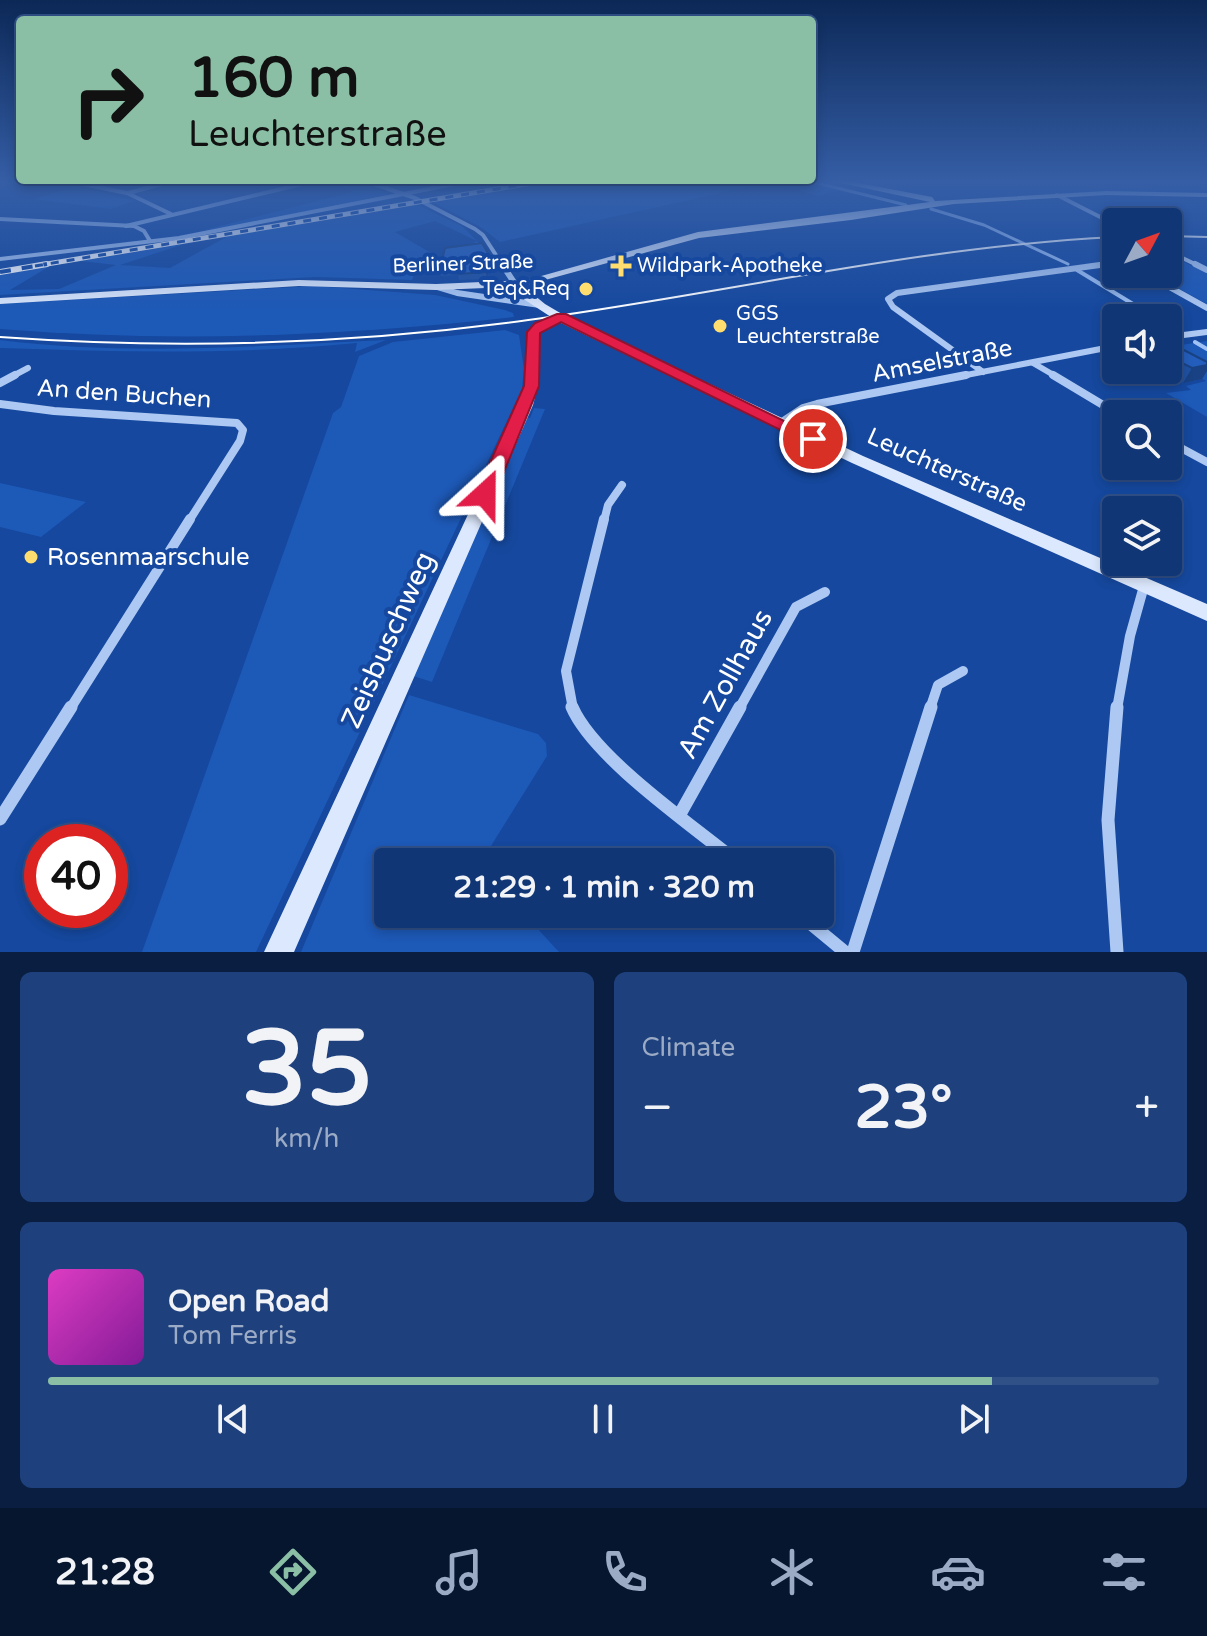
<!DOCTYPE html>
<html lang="en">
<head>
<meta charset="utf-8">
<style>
  body { margin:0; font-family:"Varela Round",sans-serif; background:#1e417e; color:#f1f3f6; height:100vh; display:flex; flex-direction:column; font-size:30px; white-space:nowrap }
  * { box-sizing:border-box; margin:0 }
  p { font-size:26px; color:#9cabc5 }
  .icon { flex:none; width:44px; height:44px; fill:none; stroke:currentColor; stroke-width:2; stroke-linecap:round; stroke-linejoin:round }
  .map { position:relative; height:952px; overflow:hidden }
  .details { display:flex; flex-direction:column; gap:20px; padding:20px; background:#091e41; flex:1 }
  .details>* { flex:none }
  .banner { position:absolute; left:16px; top:16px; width:800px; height:168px; border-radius:8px; box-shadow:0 4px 12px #0003,0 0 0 2px #305088; background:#8abfa5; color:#111; overflow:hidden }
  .needle { width:52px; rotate:49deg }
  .fabs { position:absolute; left:1102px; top:208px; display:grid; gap:16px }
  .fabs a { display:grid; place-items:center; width:80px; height:80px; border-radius:8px; background:#103676; box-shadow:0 4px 12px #0003,0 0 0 2px #305088; font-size:40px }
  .speed { position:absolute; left:24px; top:824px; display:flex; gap:16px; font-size:40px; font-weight:700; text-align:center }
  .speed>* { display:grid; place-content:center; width:104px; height:104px; border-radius:50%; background:#103676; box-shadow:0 4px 12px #0003,0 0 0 2px #305088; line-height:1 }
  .speed .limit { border:12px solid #d22; background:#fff; color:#111 }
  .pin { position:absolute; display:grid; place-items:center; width:68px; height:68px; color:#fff; margin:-34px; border:4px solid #fff; border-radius:50%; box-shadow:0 2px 8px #0007 }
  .me { position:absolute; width:88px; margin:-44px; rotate:24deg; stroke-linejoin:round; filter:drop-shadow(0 0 6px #0008) }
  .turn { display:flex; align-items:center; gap:28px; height:168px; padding:0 40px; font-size:36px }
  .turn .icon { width:104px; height:104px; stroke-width:2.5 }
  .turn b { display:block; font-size:56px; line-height:68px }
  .big { font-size:60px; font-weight:700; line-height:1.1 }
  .details .widget { flex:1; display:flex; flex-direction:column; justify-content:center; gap:12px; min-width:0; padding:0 28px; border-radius:12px; background:#1e417e }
  .details .dial { align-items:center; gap:0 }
  .dial b { font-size:104px; line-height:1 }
  .song { display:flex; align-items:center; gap:24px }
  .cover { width:96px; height:96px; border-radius:12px; background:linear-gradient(135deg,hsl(310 70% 55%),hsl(290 70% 35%)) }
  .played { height:8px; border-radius:4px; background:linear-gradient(90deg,#8abfa5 85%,#305088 85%) }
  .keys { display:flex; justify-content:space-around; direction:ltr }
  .heat { display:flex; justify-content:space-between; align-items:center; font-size:44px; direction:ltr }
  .details .tiles { flex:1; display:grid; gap:20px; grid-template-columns:1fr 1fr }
  .widget:last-child { grid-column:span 2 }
  .trip { position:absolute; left:374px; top:848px; width:460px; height:80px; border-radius:8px; background:#103676; box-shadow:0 4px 12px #0003,0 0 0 2px #305088; font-weight:700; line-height:80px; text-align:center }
  .tabs { display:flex; height:128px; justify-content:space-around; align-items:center; background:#06162f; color:#9cabc5 }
  .tabs .icon { width:56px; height:56px }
  .tabs .on { color:#8abfa5 }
  .tabs b { font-size:36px; color:#f1f3f6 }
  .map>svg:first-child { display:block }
  .green { fill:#1d59b7 }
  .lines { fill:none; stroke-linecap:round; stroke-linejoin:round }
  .stream-far1 { stroke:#9fc2f6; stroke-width:3 }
  .stream { stroke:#9fc2f6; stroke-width:4 }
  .street-far4 { stroke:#acc8f3; stroke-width:4 }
  .street-far3 { stroke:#acc8f3; stroke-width:6 }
  .street-far2 { stroke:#acc8f3; stroke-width:8 }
  .street-far1 { stroke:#acc8f3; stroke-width:10 }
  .street { stroke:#acc8f3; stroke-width:13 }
  .secondary { fill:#dce8fd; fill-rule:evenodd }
  .tram { stroke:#fff; stroke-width:2 }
  .rail-far1-casing { stroke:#fff; stroke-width:5 }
  .rail-casing { stroke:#fff; stroke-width:6 }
  .rail-far1 { stroke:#15489e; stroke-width:3; stroke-dasharray:8; stroke-linecap:butt }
  .rail { stroke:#15489e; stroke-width:4; stroke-dasharray:11; stroke-linecap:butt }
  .wall { fill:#1f51a2 }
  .shaded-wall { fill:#194284 }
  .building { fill:#245ebc; stroke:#194284; stroke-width:2 }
  .route { fill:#e11d48; stroke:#92132f; stroke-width:2 }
  .poi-dot { fill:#ffde6f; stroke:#15489e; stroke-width:3 }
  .labels { text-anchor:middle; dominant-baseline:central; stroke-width:8; stroke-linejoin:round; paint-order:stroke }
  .far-street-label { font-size:20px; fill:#fff; stroke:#15489e }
  .far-poi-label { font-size:20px; fill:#fff; stroke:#15489e; text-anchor:start }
  .street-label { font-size:24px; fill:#fff; stroke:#15489e }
  .poi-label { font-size:24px; fill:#fff; stroke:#15489e; text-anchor:start }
  .near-street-label { font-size:28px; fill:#fff; stroke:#15489e }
</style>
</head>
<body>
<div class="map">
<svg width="1207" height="952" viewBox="0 0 1207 952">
  <rect width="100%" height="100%" fill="#15489e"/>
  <g class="green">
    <path d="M330,180H354L391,195L325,211L163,237L200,231L353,192Z"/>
    <path d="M559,180H824L820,184L841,190L817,196L771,182L500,242L482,228L431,201Z"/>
    <path d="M77,186L134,201L111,209L34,199Z"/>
    <path d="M417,205L462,226L479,243L471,244L477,241L435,221L395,232L431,253L422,256L426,260L418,265L412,280L315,277L0,295V275L50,266L10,290L59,289L116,265L81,261L184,244L120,265L170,268L228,236Z"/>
    <path d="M1168,260L1184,262L1207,273V304L1153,274H1168Z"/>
    <path d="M314,286L435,295L505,310L513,313L514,317C343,336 172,343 0,329V304Z"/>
    <path d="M505,330L519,335L524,369L522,389L256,952H142L333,413L341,407L359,356L393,342Z"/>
    <path d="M0,340C127,356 258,346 386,340L355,352L357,343C237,355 120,352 0,348Z"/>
    <path d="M1207,341V417L1166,393L1191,390L1186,386L1206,381L1168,360V347Z"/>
    <path d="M534,408L545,409L432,682L413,676L526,418H530Z"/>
    <path d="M0,483L86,502L41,537L0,527Z"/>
    <path d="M409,695L538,734L546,743L547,756L481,862H388V914H524L559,952H301Z"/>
  </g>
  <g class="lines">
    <g class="stream-far1">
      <path d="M805,180L906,205"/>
      <path d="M931,209L984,225L1068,264"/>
    </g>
    <g class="stream">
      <path d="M1077,270L1156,318"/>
      <path d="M1168,326L1174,329"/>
      <path d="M1195,342L1207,349"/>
    </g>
    <g class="street-far4">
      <path d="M63,180L127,193L171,214"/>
      <path d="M362,180L415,198L475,229L483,235L503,266"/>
      <path d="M128,193L177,180"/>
      <path d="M1057,195L1116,225"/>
      <path d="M0,219L134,226L144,231L150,241"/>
      <path d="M126,226L319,180"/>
      <path d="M1168,251L1199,266"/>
      <path d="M0,259L179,238L475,180"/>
      <path d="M1093,266L1116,263"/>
    </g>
    <g class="street-far3">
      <path d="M502,264L515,284"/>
      <path d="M1195,264L1207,270"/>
      <path d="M1146,274L1207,308"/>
      <path d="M437,287L457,293L540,305"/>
      <path d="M1168,337L1207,332"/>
      <path d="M1033,363L1057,377"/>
      <path d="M983,372L893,307L888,299L897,293L1107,264"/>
      <path d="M11,377L28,368"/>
      <path d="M956,377L1116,346"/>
    </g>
    <g class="street-far2">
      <path d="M1053,375L1118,414"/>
      <path d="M0,383L15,375"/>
      <path d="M0,404L54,411L237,423L243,430L240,441L189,521"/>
      <path d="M779,424L803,408L817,404L966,375"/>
      <path d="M1168,441L1207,462"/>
      <path d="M604,521L608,505L622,485"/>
    </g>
    <g class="street-far1">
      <path d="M70,709L190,519"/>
      <path d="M573,709L566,671L604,519"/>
      <path d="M739,709L796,607L825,592"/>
      <path d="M930,709L938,685L963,671"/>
      <path d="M1117,709L1130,636L1144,586"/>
    </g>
    <g class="street">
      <path d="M572,707C594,758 692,825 737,862"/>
      <path d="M680,814L740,707"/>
      <path d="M0,819L71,707"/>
      <path d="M799,914L845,952"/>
      <path d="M853,952L931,707"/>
      <path d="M1117,952L1108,820L1117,707"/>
    </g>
    <path class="secondary" d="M827,180H843L932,197L935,201L1106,191L1207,193V197L1106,195L954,204L851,220L699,238L523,286L545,304L567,317L863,456L1207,604V621L852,463L559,322L540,332L538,386L533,405L294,952H264L519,405L524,386L528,332L535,323L551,317L522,298L512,287L436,290L299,286L0,304V298L299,280L436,284L527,280L698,232L930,202Z"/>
    <g class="tram">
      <path d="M1168,236L1207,237"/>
      <path d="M0,337C169,349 338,345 506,323C710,297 910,247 1116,237"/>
    </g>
    <g class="rail-far1-casing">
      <path id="rail-far1" d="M35,266L551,180"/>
    </g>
    <g class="rail-casing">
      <path id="rail" d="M0,272L47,264"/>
    </g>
    <use href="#rail-far1" class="rail-far1"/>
    <use href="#rail" class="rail"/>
  </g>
  <g class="wall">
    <path d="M490,261L487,279L459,280L458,275L441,276L440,269Z"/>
    <path d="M1168,347L1207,362V371L1202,379L1183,383L1160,370H1168Z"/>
  </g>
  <g class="shaded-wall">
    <path d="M489,255L490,261L487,279L486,272Z"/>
    <path d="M1207,365V371L1202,379L1183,383L1192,368Z"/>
  </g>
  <g class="building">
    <path d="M482,243L489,255L486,272L458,274L459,269H440L445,248Z"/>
    <path d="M1176,346L1207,362V365L1192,368L1168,356V347Z"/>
  </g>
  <linearGradient id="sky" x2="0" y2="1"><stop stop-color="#0c2857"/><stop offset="0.58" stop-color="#355ea6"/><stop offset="1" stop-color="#355ea6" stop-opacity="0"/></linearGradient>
  <rect width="1207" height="313" fill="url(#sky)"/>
  <path class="route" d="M557,314H566L821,439L819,443H807L561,322L540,333L539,386L495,494L485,500L479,498L476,494L524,386L527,332L535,323Z"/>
  <g class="poi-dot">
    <path d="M617 254h8v8h8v8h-8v8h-8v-8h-8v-8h8z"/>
    <circle cx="586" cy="289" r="8"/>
    <circle cx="720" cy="326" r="8"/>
    <circle cx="31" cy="557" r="8"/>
  </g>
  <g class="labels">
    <g class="far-street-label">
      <text transform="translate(463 264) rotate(-2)">Berliner Straße</text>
    </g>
    <g class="far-poi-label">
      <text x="637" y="266">Wildpark-Apotheke</text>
      <text x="570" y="289" text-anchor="end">Teq&amp;Req</text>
      <text x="736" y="314">GGS<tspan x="736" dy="23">Leuchterstraße</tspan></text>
    </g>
    <g class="street-label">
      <text transform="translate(942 361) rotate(-11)">Amselstraße</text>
      <text transform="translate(124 394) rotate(4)">An den Buchen</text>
      <text transform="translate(947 470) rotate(24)">Leuchterstraße</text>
    </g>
    <g class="poi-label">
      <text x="47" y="557">Rosenmaarschule</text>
    </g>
    <g class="near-street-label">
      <text transform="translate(388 640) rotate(-66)">Zeisbuschweg</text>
      <text transform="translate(725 684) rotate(-61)">Am Zollhaus</text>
    </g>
  </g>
</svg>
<div class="fabs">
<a><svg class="needle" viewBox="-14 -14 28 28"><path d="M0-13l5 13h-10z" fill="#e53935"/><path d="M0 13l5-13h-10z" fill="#9cabc5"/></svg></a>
<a><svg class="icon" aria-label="sound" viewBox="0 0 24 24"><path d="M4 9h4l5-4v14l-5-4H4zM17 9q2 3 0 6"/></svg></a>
<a><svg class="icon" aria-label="search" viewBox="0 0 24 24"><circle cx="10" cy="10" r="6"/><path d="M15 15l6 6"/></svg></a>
<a><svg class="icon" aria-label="layers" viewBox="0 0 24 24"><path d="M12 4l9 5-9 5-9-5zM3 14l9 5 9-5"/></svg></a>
</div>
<div class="speed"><div class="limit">40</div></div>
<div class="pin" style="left:813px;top:439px;background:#d93025"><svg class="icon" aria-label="arrive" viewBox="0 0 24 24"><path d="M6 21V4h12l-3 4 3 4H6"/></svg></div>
<svg class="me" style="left:485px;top:494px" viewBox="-20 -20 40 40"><path d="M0-17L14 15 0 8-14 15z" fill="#e11d48" stroke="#fff" stroke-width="4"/></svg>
<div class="trip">21:29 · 1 min · 320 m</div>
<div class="banner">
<div class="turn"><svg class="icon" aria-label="right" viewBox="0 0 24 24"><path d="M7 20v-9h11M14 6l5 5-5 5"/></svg><div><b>160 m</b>Leuchterstraße</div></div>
</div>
</div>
<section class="details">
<div class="tiles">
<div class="widget dial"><b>35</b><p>km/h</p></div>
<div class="widget"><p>Climate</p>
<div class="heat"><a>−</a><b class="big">23°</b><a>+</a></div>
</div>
<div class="widget">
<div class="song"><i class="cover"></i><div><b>Open Road</b><p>Tom Ferris</p></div></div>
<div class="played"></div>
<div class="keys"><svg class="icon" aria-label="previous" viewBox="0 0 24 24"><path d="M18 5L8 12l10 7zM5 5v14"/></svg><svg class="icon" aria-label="pause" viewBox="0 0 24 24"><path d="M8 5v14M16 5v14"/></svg><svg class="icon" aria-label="next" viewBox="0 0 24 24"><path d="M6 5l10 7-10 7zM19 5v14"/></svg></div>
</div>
</div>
</section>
<nav class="tabs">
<b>21:28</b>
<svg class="icon on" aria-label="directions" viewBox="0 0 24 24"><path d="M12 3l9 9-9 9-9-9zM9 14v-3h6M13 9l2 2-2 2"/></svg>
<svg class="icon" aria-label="music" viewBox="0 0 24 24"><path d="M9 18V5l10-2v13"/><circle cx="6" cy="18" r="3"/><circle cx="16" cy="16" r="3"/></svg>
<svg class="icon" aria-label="phone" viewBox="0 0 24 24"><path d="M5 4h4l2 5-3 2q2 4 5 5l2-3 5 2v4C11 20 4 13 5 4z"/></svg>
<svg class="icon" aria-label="climate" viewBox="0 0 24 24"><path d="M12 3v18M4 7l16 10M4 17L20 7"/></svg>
<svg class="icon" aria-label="car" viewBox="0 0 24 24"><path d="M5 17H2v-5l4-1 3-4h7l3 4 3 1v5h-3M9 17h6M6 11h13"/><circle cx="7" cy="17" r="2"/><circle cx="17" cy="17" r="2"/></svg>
<svg class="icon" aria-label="filters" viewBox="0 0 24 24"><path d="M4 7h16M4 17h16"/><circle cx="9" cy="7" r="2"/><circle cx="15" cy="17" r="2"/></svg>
</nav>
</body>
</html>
